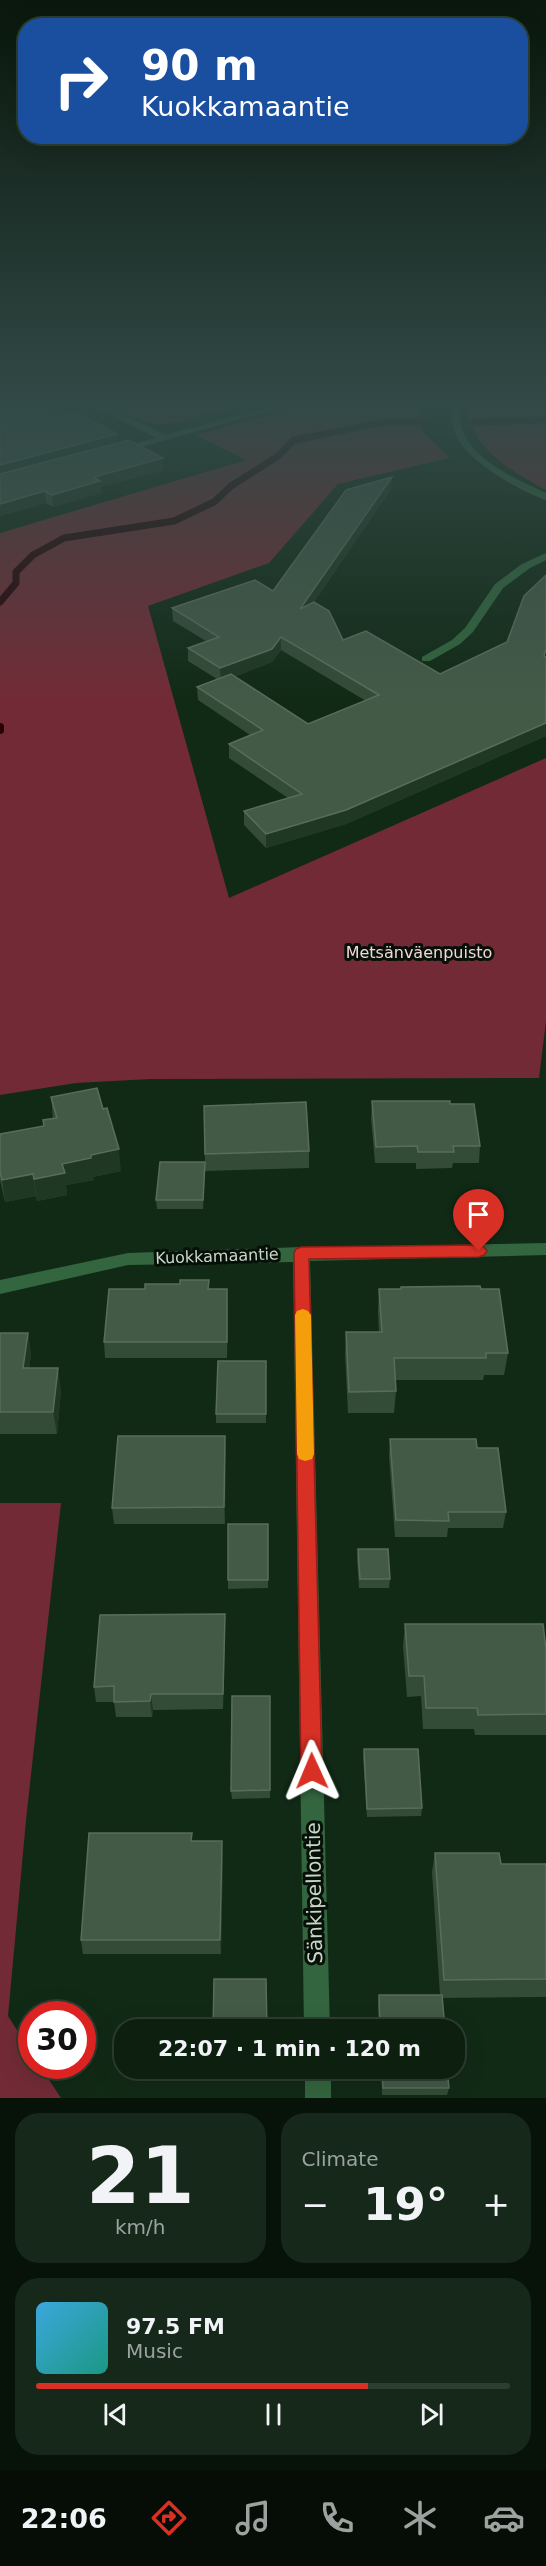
<!DOCTYPE html>
<html lang="en">
<head>
<meta charset="utf-8">
<style>
  body { margin:0; font-family:"DejaVu Sans",sans-serif; background:#162819; color:#f1f3f6; height:100vh; display:flex; flex-direction:column; font-size:22px; white-space:nowrap }
  * { box-sizing:border-box; margin:0 }
  p { font-size:20px; color:#9aa39f }
  .icon { flex:none; width:33px; height:33px; fill:none; stroke:currentColor; stroke-width:2; stroke-linecap:round; stroke-linejoin:round }
  .map { position:relative; height:2098px; overflow:hidden }
  .sheet { display:flex; flex-direction:column; gap:15px; padding:15px; background:#071209; flex:1 }
  .sheet>* { flex:none }
  .top-card { position:absolute; left:18px; top:18px; width:510px; height:126px; border-radius:24px; box-shadow:0 6px 24px #0002,0 0 0 2px #2d3e30; background:#1a4fa0; color:#fff; overflow:hidden }
  .speed { position:absolute; left:18px; top:2001px; display:flex; gap:12px; font-size:30px; font-weight:700; text-align:center }
  .speed>* { display:grid; place-content:center; width:78px; height:78px; border-radius:50%; background:#0d2010; box-shadow:0 6px 24px #0002,0 0 0 2px #2d3e30; line-height:1 }
  .speed .limit { border:9px solid #d22; background:#fff; color:#111 }
  .pin { position:absolute; display:grid; place-items:center; width:51px; height:51px; color:#fff; margin:-62px -26px; border-radius:50% 50% 50% 0; rotate:-45deg; box-shadow:0 0 6px #0007 }
  .pin .icon { rotate:45deg }
  .me { position:absolute; width:66px; margin:-33px; rotate:359deg; stroke-linejoin:round; filter:drop-shadow(0 0 4px #0008) }
  .turn { display:flex; align-items:center; gap:21px; height:126px; padding:0 24px; font-size:27px }
  .turn .icon { width:78px; height:78px; stroke-width:2.5 }
  .turn b { display:block; font-size:42px; line-height:51px }
  .big { font-size:45px; font-weight:700; line-height:1.1 }
  .sheet .widget { flex:1; display:flex; flex-direction:column; justify-content:center; gap:9px; min-width:0; padding:0 21px; border-radius:24px; background:#162819 }
  .sheet .dial { align-items:center; gap:0 }
  .dial b { font-size:78px; line-height:1 }
  .song { display:flex; align-items:center; gap:18px }
  .cover { width:72px; height:72px; border-radius:9px; background:linear-gradient(135deg,hsl(200 70% 55%),hsl(170 70% 35%)) }
  .played { height:6px; border-radius:3px; background:linear-gradient(90deg,#d93025 70%,#2d3e30 70%) }
  .keys { display:flex; justify-content:space-around; direction:ltr }
  .heat { display:flex; justify-content:space-between; align-items:center; font-size:33px; direction:ltr }
  .sheet .tiles { flex:1; display:grid; gap:15px; grid-template-columns:1fr 1fr }
  .widget:last-child { grid-column:span 2 }
  .trip { position:absolute; left:114px; top:2019px; width:351px; height:60px; border-radius:24px; background:#0d2010; box-shadow:0 6px 24px #0002,0 0 0 2px #2d3e30; font-weight:700; line-height:60px; text-align:center }
  .dock { display:flex; height:96px; justify-content:space-around; align-items:center; background:#050d06; color:#9aa39f }
  .dock .icon { width:42px; height:42px }
  .dock .on { color:#d93025 }
  .dock b { font-size:27px; color:#f1f3f6 }
  .map>svg:first-child { display:block }
  .green { fill:#722b36 }
  .lines { fill:none; stroke-linecap:round; stroke-linejoin:round }
  .stream-far1 { stroke:#2a0007; stroke-width:7 }
  .stream { stroke:#2a0007; stroke-width:8 }
  .street { fill:#33653e; fill-rule:evenodd }
  .wall { fill:#334c37; fill-rule:evenodd }
  .shaded-wall { fill:#1f3823 }
  .building { fill:#435a47; stroke:#586e5b; stroke-width:1.5 }
  .route { fill:#d93025; stroke:#8d1f18; stroke-width:1.5 }
  .slow { fill:#f59e0b }
  .labels { text-anchor:middle; dominant-baseline:central; stroke-width:6; stroke-linejoin:round; paint-order:stroke }
  .park-label { font-size:16px; fill:#f3d7d8; stroke:#061007 }
  .street-label { font-size:16px; fill:#c8d7ca; stroke:#061007 }
  .near-street-label { font-size:20px; fill:#c8d7ca; stroke:#061007 }
</style>
</head>
<body>
<div class="map">
<svg width="546" height="2098" viewBox="0 0 546 2098">
  <rect width="100%" height="100%" fill="#112a16"/>
  <g class="green">
    <path d="M114,407H232C211,412 180,425 158,424C143,423 128,414 114,407Z"/>
    <path d="M297,407H418L421,430L450,458L338,484L269,563L148,606L229,898L546,758V1021L539,1078L150,1079L76,1083L0,1095V533L246,460L196,435Z"/>
    <path d="M466,407H546V490C511,471 473,450 466,407Z"/>
    <path d="M0,1503H61L26,1820L8,2016L31,2052L32,2066H40L61,2098H0Z"/>
  </g>
  <g class="lines">
    <g class="stream-far1">
      <path d="M474,422L546,420"/>
      <path d="M0,602L16,583V572L33,555L64,538L174,521L214,502L231,486L278,456L294,440L385,422H428"/>
    </g>
    <path class="stream" d="M0,727V730"/>
    <g class="street">
      <path d="M97,407H108L165,435L270,407H283L120,453L116,450L117,448L156,438Z"/>
      <path d="M449,407H457C460,418 461,428 466,438C482,465 519,480 546,493V500C519,491 477,466 460,443C453,432 452,420 449,407Z"/>
      <path d="M546,553V560L530,568L503,588L473,632L460,644L430,661H422V657L452,640L465,628L495,584L522,564Z"/>
      <path d="M546,1243V1255L310,1261L330,2030H304L293,1262L128,1265L0,1294V1280L128,1253L301,1247L307,1248Z"/>
      <rect x="305" y="2068" width="26" height="30"/>
    </g>
  </g>
  <g class="wall">
    <path d="M0,407L163,458V470L101,487V493L53,507L46,503L0,516Z"/>
    <path d="M391,489L314,602L343,640L546,736L346,824L266,848L244,825V811L288,798L229,758V744L250,735L198,700L197,687L217,679L188,661V648L206,641L173,621L172,608L273,591ZM281,650L366,701L308,724L234,677L272,662Z"/>
    <path d="M51,1097L121,1171L93,1177L94,1180L66,1185L67,1195L37,1201L36,1196L5,1202L0,1180V1134L44,1126L53,1118Z"/>
    <path d="M372,1101L450,1104L480,1146L479,1163H453L452,1168L416,1169V1163H375L371,1118Z"/>
    <path d="M204,1106L309,1151V1168L205,1171L203,1209H157L156,1200L205,1162Z"/>
    <path d="M379,1289H481L508,1353L504,1375H484L483,1380H395L396,1391L394,1413H348L345,1354L346,1332H379L378,1311Z"/>
    <path d="M228,1305L227,1358H105L104,1342Z"/>
    <path d="M0,1333H28L31,1355L29,1368L61,1390L57,1434H0Z"/>
    <path d="M266,1361V1423H216V1414Z"/>
    <path d="M225,1436V1524H114L112,1508Z"/>
    <path d="M390,1439L477,1448L506,1512L503,1528H448L447,1537H395L389,1456Z"/>
    <path d="M228,1524H268V1588L228,1589Z"/>
    <path d="M358,1549L390,1579L389,1588H359L357,1558Z"/>
    <path d="M405,1624L546,1649V1735H475L474,1729H423L421,1696L407,1697L403,1646Z"/>
    <path d="M225,1630L223,1709L153,1710L152,1717H116L114,1702H96L94,1687Z"/>
    <path d="M270,1696V1798L232,1799L231,1791Z"/>
    <path d="M364,1749L422,1808L421,1816L367,1817L363,1757Z"/>
    <path d="M435,1853L501,1864H546V1997L442,1998L445,2030H379L378,2003L379,1995H440L432,1872Z"/>
    <path d="M223,1856L221,1954H83L81,1940Z"/>
    <path d="M212,2068H267V2072H213Z"/>
    <path d="M381,2068H447L449,2088L447,2095H382Z"/>
  </g>
  <g class="shaded-wall">
    <path d="M117,434V445L0,477V465Z"/>
    <path d="M163,458V470L101,487V493L53,507L52,495L94,477Z"/>
    <path d="M392,477L391,489L300,622V609Z"/>
    <path d="M45,491L46,503L0,516V504Z"/>
    <path d="M281,637V650L272,662L221,682L220,668Z"/>
    <path d="M546,723V736L346,824L266,848V834Z"/>
    <path d="M119,1149L121,1171L93,1177L94,1180L66,1185L67,1195L37,1201L34,1179L62,1164L91,1155Z"/>
    <path d="M205,1162V1171L203,1209V1200Z"/>
    <path d="M33,1174L36,1196L5,1202L2,1180Z"/>
    <path d="M227,1289L228,1305L227,1358Z"/>
    <path d="M28,1333L31,1355L26,1390L23,1368Z"/>
    <path d="M58,1368L61,1390L57,1434L53,1412Z"/>
    <path d="M225,1436L226,1452L225,1524L224,1507Z"/>
    <path d="M225,1614V1630L223,1709V1694Z"/>
    <path d="M151,1694L153,1710L152,1717L150,1701Z"/>
    <path d="M222,1841L223,1856L221,1954L220,1940Z"/>
  </g>
  <g class="building">
    <path d="M0,407H44L62,416L76,412L117,434L0,465Z"/>
    <path d="M129,440L163,458L94,477L100,481L52,495L45,491L0,504V474Z"/>
    <path d="M392,477L300,609L314,602L329,611L343,640L366,631L440,674L507,642L524,596L546,575V650L544,656L546,657V723L346,810L266,834L244,811L302,794L229,744L263,730L197,687L231,674L308,724L379,695L281,637L272,649L220,668L188,648L219,637L172,608L255,580L273,591L346,490Z"/>
    <path d="M97,1088L103,1109L107,1108L119,1149L91,1155V1158L62,1164L65,1173L34,1179L33,1174L2,1180L0,1172V1134L44,1126L43,1120L57,1118L51,1097Z"/>
    <path d="M372,1101H450V1104H474L480,1146H453L454,1152H418L417,1146L376,1147Z"/>
    <path d="M306,1102L309,1151L205,1154L204,1106Z"/>
    <path d="M160,1162H205L203,1200H156Z"/>
    <path d="M180,1280H209L208,1289H227V1342H104L109,1289H145V1284H180Z"/>
    <path d="M480,1286L481,1289H499L508,1353H486V1358H394L396,1391L349,1392L346,1332H382L379,1289H401V1287Z"/>
    <path d="M0,1333H28L23,1368H58L53,1412H0Z"/>
    <path d="M218,1361H266V1414H216Z"/>
    <path d="M118,1436H225L224,1507L112,1508Z"/>
    <path d="M390,1439H476L477,1448H498L506,1512H448L449,1521L396,1520Z"/>
    <rect x="228" y="1524" width="40" height="56"/>
    <path d="M358,1549H388L390,1579H360Z"/>
    <path d="M225,1614L223,1694H151L150,1701L114,1702V1686L94,1687L100,1615Z"/>
    <path d="M405,1624H543L546,1649V1714L478,1715L477,1708H426L424,1676H409Z"/>
    <path d="M232,1696H270V1790L231,1791Z"/>
    <path d="M364,1749H418L422,1808L367,1809Z"/>
    <path d="M89,1833H192L191,1841H222L220,1940H81Z"/>
    <path d="M435,1853H499L501,1864H546V1979L444,1980Z"/>
    <path d="M214,1979H266L267,2030H213Z"/>
    <path d="M379,1995H442L445,2030H380Z"/>
    <path d="M382,2068H447L449,2088H383Z"/>
  </g>
  <linearGradient id="sky" x2="0" y2="1"><stop stop-color="#09170c"/><stop offset="0.58" stop-color="#324a47"/><stop offset="1" stop-color="#324a47" stop-opacity="0"/></linearGradient>
  <rect width="546" height="701" fill="url(#sky)"/>
  <path class="route" d="M479,1245L484,1247L487,1251L484,1255L479,1257L309,1259L322,1771L319,1778L312,1781L304,1778L301,1771L294,1253L296,1249L301,1247Z"/>
  <path class="slow" d="M303,1309L308,1311L311,1315L314,1454L312,1459L305,1461L299,1459L297,1454L295,1315L297,1311Z"/>
  <g class="labels">
    <g class="park-label">
      <text x="419" y="952">Metsänväenpuisto</text>
    </g>
    <g class="street-label">
      <text transform="translate(217 1256) rotate(-2)">Kuokkamaantie</text>
    </g>
    <g class="near-street-label">
      <text transform="translate(314 1893) rotate(-91)">Sänkipellontie</text>
    </g>
  </g>
</svg>
<div class="speed"><div class="limit">30</div></div>
<div class="pin" style="left:479px;top:1251px;background:#d93025"><svg class="icon" aria-label="arrive" viewBox="0 0 24 24"><path d="M6 21V4h12l-3 4 3 4H6"/></svg></div>
<svg class="me" style="left:312px;top:1771px" viewBox="-20 -20 40 40"><path d="M0-17L14 15 0 8-14 15z" fill="#d93025" stroke="#fff" stroke-width="4"/></svg>
<div class="trip">22:07 · 1 min · 120 m</div>
<div class="top-card">
<div class="turn"><svg class="icon" aria-label="right" viewBox="0 0 24 24"><path d="M7 20v-9h11M14 6l5 5-5 5"/></svg><div><b>90 m</b>Kuokkamaantie</div></div>
</div>
</div>
<section class="sheet">
<div class="tiles">
<div class="widget dial"><b>21</b><p>km/h</p></div>
<div class="widget"><p>Climate</p>
<div class="heat"><a>−</a><b class="big">19°</b><a>+</a></div>
</div>
<div class="widget">
<div class="song"><i class="cover"></i><div><b>97.5 FM</b><p>Music</p></div></div>
<div class="played"></div>
<div class="keys"><svg class="icon" aria-label="previous" viewBox="0 0 24 24"><path d="M18 5L8 12l10 7zM5 5v14"/></svg><svg class="icon" aria-label="pause" viewBox="0 0 24 24"><path d="M8 5v14M16 5v14"/></svg><svg class="icon" aria-label="next" viewBox="0 0 24 24"><path d="M6 5l10 7-10 7zM19 5v14"/></svg></div>
</div>
</div>
</section>
<nav class="dock">
<b>22:06</b>
<svg class="icon on" aria-label="directions" viewBox="0 0 24 24"><path d="M12 3l9 9-9 9-9-9zM9 14v-3h6M13 9l2 2-2 2"/></svg>
<svg class="icon" aria-label="music" viewBox="0 0 24 24"><path d="M9 18V5l10-2v13"/><circle cx="6" cy="18" r="3"/><circle cx="16" cy="16" r="3"/></svg>
<svg class="icon" aria-label="phone" viewBox="0 0 24 24"><path d="M5 4h4l2 5-3 2q2 4 5 5l2-3 5 2v4C11 20 4 13 5 4z"/></svg>
<svg class="icon" aria-label="climate" viewBox="0 0 24 24"><path d="M12 3v18M4 7l16 10M4 17L20 7"/></svg>
<svg class="icon" aria-label="car" viewBox="0 0 24 24"><path d="M5 17H2v-5l4-1 3-4h7l3 4 3 1v5h-3M9 17h6M6 11h13"/><circle cx="7" cy="17" r="2"/><circle cx="17" cy="17" r="2"/></svg>
</nav>
</body>
</html>
